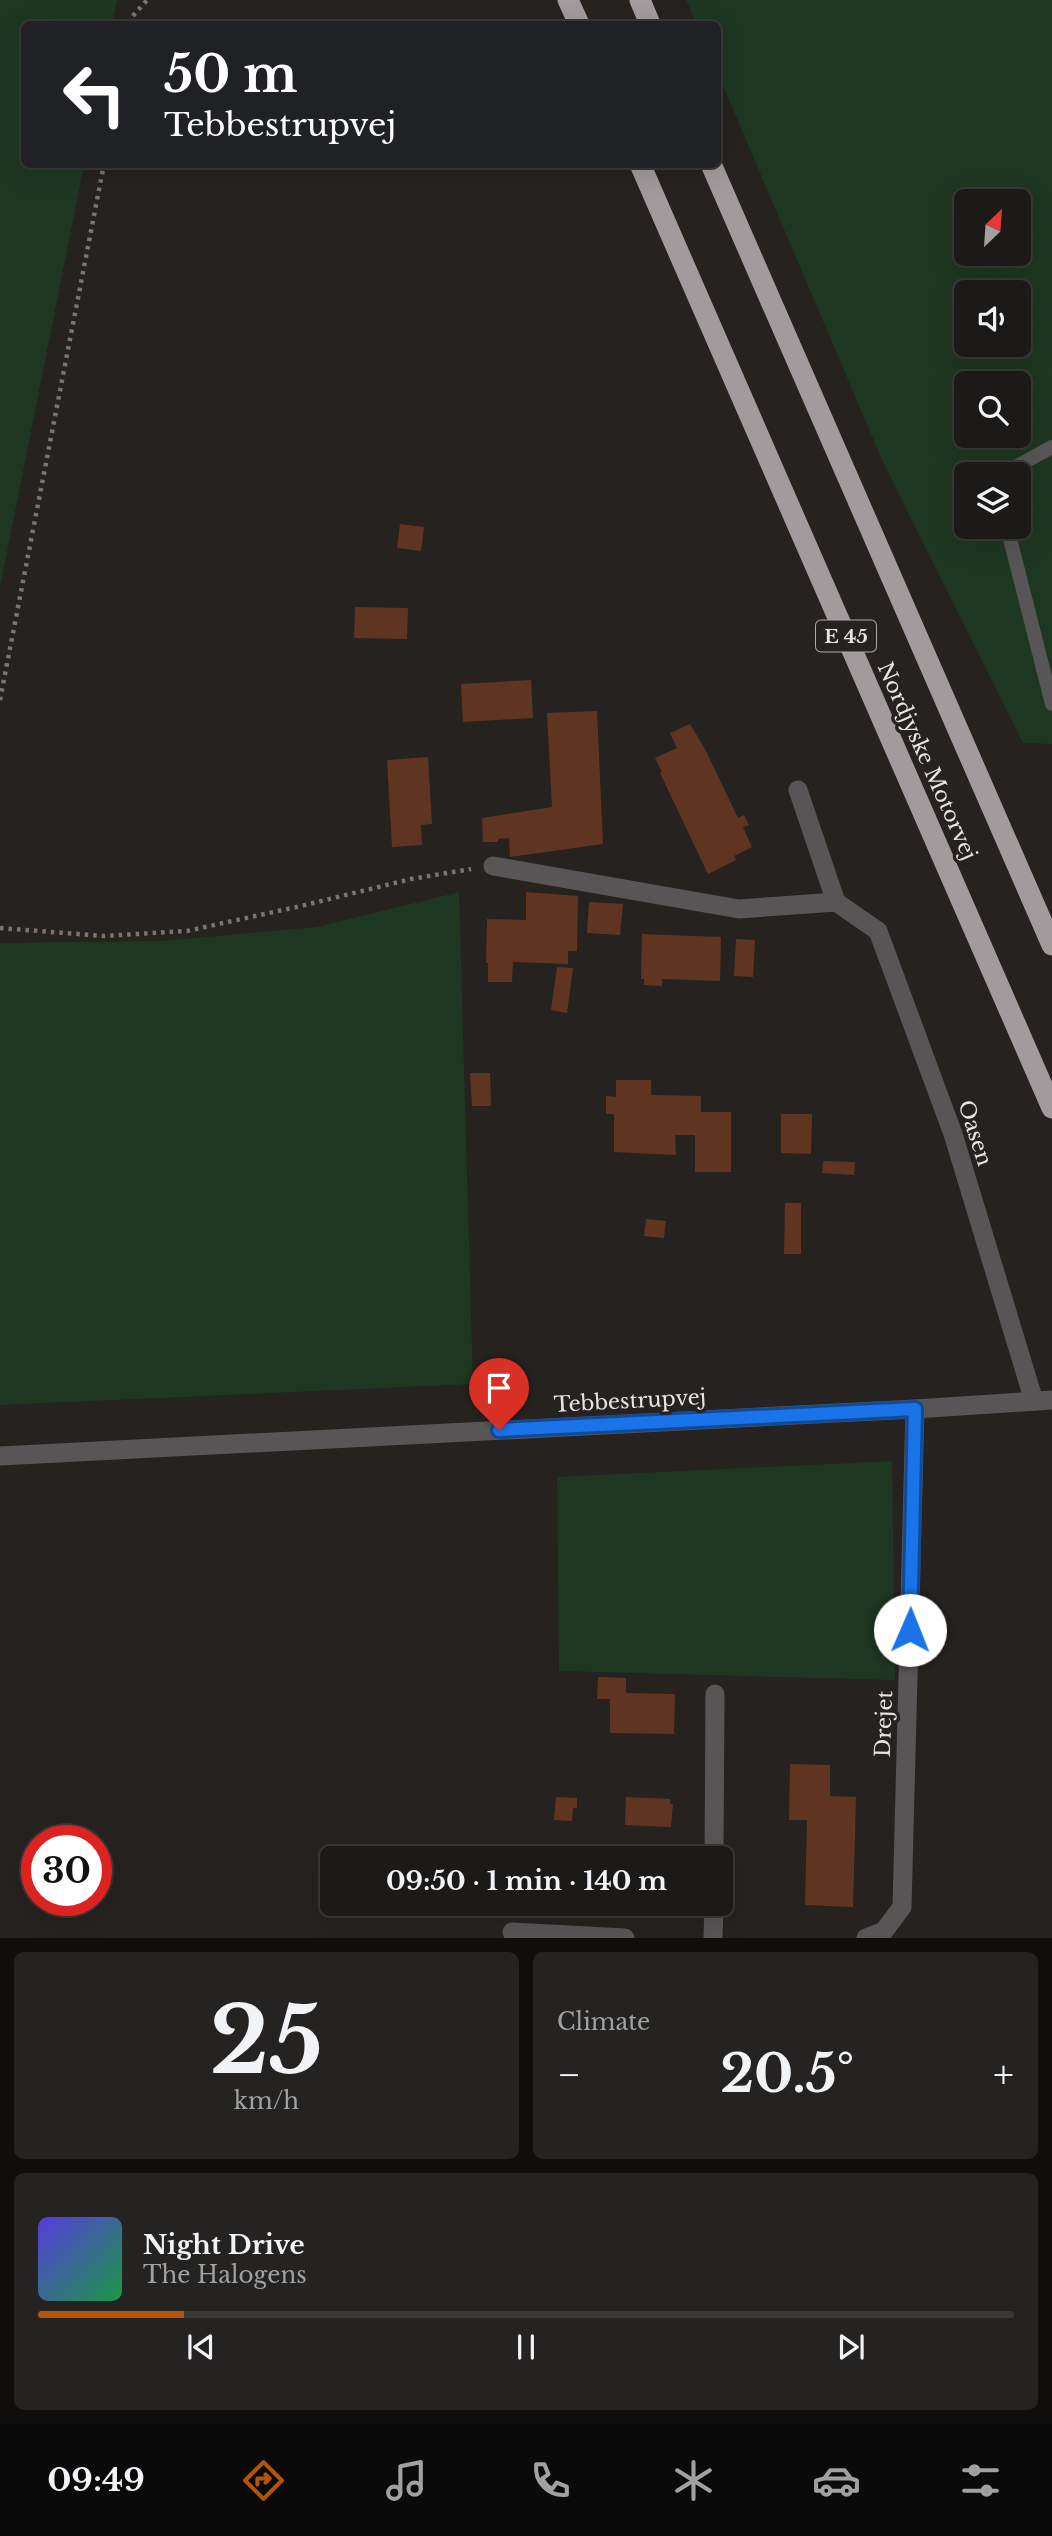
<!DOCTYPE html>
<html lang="en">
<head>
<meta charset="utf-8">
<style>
  body { margin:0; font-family:"Libre Baskerville",serif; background:#252321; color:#f1f3f6; height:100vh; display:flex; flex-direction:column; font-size:26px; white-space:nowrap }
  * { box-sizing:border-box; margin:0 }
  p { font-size:23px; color:#a0a1a2 }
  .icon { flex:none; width:38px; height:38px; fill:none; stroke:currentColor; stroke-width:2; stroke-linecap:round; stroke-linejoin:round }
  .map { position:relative; height:1938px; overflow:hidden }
  .drawer { display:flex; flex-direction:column; gap:14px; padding:14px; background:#0f0e0d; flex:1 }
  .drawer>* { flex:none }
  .guide { position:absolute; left:21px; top:21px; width:700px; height:147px; border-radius:10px; box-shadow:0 7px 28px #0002,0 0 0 2px #3a3837; background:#202124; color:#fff; overflow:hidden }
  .needle { width:46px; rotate:25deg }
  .fabs { position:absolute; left:954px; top:189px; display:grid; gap:14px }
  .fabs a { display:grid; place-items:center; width:77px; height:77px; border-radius:10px; background:#1c1a18; box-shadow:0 7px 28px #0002,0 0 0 2px #3a3837; font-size:35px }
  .speed { position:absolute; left:21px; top:1825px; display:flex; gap:14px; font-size:35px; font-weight:700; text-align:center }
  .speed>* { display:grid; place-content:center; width:91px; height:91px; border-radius:50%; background:#1c1a18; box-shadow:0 7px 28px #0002,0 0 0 2px #3a3837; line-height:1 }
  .speed .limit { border:10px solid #d22; background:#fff; color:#111 }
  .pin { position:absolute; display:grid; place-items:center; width:60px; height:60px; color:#fff; margin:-72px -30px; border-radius:50% 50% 50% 0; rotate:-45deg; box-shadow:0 0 7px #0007 }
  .pin .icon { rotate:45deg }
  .me { position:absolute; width:77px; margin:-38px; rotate:1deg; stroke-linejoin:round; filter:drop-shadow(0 0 5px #0008) }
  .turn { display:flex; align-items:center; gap:24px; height:147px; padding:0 28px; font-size:32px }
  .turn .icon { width:91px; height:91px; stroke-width:2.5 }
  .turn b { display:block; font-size:49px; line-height:60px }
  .big { font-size:52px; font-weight:700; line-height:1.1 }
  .drawer .tile { flex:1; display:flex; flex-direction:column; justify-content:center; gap:10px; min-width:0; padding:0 24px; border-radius:10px; background:#252321 }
  .drawer .dial { align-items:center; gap:0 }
  .dial b { font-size:91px; line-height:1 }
  .song { display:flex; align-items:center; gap:21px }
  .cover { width:84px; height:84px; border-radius:10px; background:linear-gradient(135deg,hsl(250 70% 55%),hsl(140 70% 35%)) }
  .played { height:7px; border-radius:4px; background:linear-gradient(90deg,#b45309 15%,#3a3837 15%) }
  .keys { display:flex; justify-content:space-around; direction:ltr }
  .heat { display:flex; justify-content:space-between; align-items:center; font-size:38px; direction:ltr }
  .drawer .tiles { flex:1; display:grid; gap:14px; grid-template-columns:1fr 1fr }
  .tile:last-child { grid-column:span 2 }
  .trip { position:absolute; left:320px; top:1846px; width:413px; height:70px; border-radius:10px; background:#1c1a18; box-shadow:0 7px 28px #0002,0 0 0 2px #3a3837; font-weight:700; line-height:70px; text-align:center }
  .menu { display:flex; height:112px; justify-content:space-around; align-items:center; background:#0b0a0a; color:#a0a1a2 }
  .menu .icon { width:49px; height:49px }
  .menu .current { color:#b45309 }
  .menu b { font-size:32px; color:#f1f3f6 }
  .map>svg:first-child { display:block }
  .green { fill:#1e3721; fill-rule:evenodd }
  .building { fill:#5f3521 }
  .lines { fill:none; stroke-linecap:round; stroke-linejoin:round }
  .path { stroke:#787573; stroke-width:4.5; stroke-dasharray:3.5 5; stroke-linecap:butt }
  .service { stroke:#585556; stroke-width:14 }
  .minor { stroke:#585556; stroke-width:19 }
  .tertiary { stroke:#585556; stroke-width:19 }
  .motorway { stroke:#a29b9d; stroke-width:21 }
  .route-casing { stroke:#114b97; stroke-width:18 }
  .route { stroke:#1a73e8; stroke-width:12 }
  .labels { text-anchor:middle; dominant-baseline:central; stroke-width:7; stroke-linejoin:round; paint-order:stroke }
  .shield { fill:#262220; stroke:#adaaa8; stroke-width:2 }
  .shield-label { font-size:19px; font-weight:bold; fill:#e7e4e3 }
  .street-label { font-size:21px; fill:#e7e4e3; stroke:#262220 }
</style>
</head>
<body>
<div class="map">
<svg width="1052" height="1938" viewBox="0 0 1052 1938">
  <rect width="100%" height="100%" fill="#262220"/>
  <g class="green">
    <path d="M0,0H117L112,24H24V164L84,165L0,587Z"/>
    <path d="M686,0H1052V744L1023,743L883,462L718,74V24H697ZM966,201H1018V254H966ZM966,292H1018V345H966ZM966,383H1018V436H966ZM966,474H1018V527H966Z"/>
    <path d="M459,892L473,1384L0,1405V943L162,941L317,927Z"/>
    <path d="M892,1461L895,1680L559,1671L557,1477Z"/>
  </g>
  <g class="building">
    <path d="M400,524L424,527L421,551L397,548Z"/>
    <path d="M355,607L408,608L407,639L354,638Z"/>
    <path d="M531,680L533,718L463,722L461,684Z"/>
    <path d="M597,711L603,844L510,857L509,838L498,839V842H483L482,818L552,807L547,713Z"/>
    <path d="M690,724L705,749L738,818L744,815L749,825L743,827L752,847L734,856L736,860L708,874L660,773L662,772L655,758L677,748L670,733Z"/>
    <path d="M428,757L432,824L421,825L422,845L392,847L387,760Z"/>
    <path d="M526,892L578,896L577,951H568V964L513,962L512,982H488V963H486L487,919L526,920Z"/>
    <path d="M589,902L623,904L620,935L587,933Z"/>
    <path d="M642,934L721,937L720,981L662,979V986L644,985V979H641Z"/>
    <path d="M736,939L755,940L753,977L734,976Z"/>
    <path d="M557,967L573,968L567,1013L551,1010Z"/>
    <path d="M470,1073H490L491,1106H472Z"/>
    <path d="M616,1080H651V1095L701,1096V1112H731V1172H695V1135H675L676,1155L614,1152V1114H606V1096L616,1097Z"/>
    <path d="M781,1114H812L811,1154L781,1153Z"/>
    <path d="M823,1161L855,1162L854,1175L822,1173Z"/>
    <path d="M785,1203H801V1254H784Z"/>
    <path d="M646,1219L666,1221L664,1238L644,1236Z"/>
    <path d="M598,1677L626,1678V1693L675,1694L674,1734L610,1733V1699H597Z"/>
    <path d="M790,1764L830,1765V1796L856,1797L853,1907L805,1905L807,1820H789Z"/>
    <path d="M556,1797L577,1798V1808H573L572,1821L554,1820Z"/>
    <path d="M626,1797L670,1799V1804H673L671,1827L625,1825Z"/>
    <path d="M687,1846L688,1858H608V1847Z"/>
  </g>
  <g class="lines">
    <g class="path">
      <path d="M131,24L132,17L147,0"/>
      <path d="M0,700L104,164"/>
      <path d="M0,928L104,936L187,931L301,906L411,879L471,869"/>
    </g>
    <g class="service">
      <path d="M1011,474L1012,469L1052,447"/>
      <path d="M1007,527L1052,704"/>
    </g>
    <g class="minor">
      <path d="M798,790L836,902L878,931L953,1134L1034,1401"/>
      <path d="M493,866L739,909L836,902"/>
      <path d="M714,1858L715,1694"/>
      <path d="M512,1932L625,1938"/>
      <path d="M713,1938L714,1904"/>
      <path d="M866,1938L884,1931L902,1907L915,1409"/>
    </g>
    <path class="tertiary" d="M0,1456L915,1409L1052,1400"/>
    <g class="motorway">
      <path d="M568,0L579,24"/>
      <path d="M640,0L650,24"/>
      <path d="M640,164L1052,1108"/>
      <path d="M711,164L1052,945"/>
    </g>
  </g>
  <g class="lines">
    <g class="route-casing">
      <path id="route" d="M499,1430L915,1409L910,1630"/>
    </g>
    <use href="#route" class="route"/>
  </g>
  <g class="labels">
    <rect class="shield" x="816" y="620.5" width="60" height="31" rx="5"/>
    <g class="shield-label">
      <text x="846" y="636">E 45</text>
    </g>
    <g class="street-label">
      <text transform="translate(927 761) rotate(66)">Nordjyske Motorvej</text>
      <text transform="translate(975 1133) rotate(72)">Oasen</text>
      <text transform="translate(630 1401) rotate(-3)">Tebbestrupvej</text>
      <text transform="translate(884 1724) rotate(-88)">Drejet</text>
    </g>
  </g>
</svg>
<div class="fabs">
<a><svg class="needle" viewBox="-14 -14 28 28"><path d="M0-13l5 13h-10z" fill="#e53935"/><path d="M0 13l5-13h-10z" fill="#a0a1a2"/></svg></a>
<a><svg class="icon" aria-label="sound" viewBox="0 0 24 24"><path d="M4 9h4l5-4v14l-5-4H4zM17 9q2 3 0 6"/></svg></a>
<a><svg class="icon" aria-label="search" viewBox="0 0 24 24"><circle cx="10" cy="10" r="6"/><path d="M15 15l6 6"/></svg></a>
<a><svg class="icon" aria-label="layers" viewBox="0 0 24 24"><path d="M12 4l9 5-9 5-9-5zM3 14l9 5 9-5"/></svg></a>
</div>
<div class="speed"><div class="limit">30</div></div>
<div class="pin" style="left:499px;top:1430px;background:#d93025"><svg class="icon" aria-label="arrive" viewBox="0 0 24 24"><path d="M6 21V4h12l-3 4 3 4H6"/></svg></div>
<svg class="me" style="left:910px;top:1630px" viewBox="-20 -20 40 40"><circle r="19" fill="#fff"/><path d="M0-13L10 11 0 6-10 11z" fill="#1a73e8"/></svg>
<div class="trip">09:50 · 1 min · 140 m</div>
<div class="guide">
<div class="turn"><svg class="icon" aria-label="left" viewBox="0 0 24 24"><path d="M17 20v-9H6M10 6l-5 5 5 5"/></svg><div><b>50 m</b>Tebbestrupvej</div></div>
</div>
</div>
<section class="drawer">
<div class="tiles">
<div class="tile dial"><b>25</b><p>km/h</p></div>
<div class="tile"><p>Climate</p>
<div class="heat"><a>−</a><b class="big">20.5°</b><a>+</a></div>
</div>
<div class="tile">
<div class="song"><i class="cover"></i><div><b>Night Drive</b><p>The Halogens</p></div></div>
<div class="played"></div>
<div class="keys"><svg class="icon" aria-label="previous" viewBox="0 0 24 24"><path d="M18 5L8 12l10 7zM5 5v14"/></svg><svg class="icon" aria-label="pause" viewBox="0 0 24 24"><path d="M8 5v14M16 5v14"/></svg><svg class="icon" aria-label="next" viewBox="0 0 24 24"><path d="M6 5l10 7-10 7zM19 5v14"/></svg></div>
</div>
</div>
</section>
<nav class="menu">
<b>09:49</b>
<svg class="icon current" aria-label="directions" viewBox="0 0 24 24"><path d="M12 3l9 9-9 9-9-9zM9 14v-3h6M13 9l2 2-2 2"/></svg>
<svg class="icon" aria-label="music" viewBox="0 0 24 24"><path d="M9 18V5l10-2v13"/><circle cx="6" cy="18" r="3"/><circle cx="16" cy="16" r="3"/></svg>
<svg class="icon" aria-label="phone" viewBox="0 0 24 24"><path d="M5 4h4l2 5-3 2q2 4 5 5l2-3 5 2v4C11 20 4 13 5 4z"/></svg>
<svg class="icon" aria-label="climate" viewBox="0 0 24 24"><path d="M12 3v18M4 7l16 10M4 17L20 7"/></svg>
<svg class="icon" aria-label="car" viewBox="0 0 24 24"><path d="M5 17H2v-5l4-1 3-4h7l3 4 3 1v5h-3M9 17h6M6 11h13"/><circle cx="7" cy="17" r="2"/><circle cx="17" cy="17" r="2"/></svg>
<svg class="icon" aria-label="filters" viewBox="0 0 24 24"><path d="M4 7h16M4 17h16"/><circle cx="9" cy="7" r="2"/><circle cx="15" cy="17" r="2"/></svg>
</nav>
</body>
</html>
